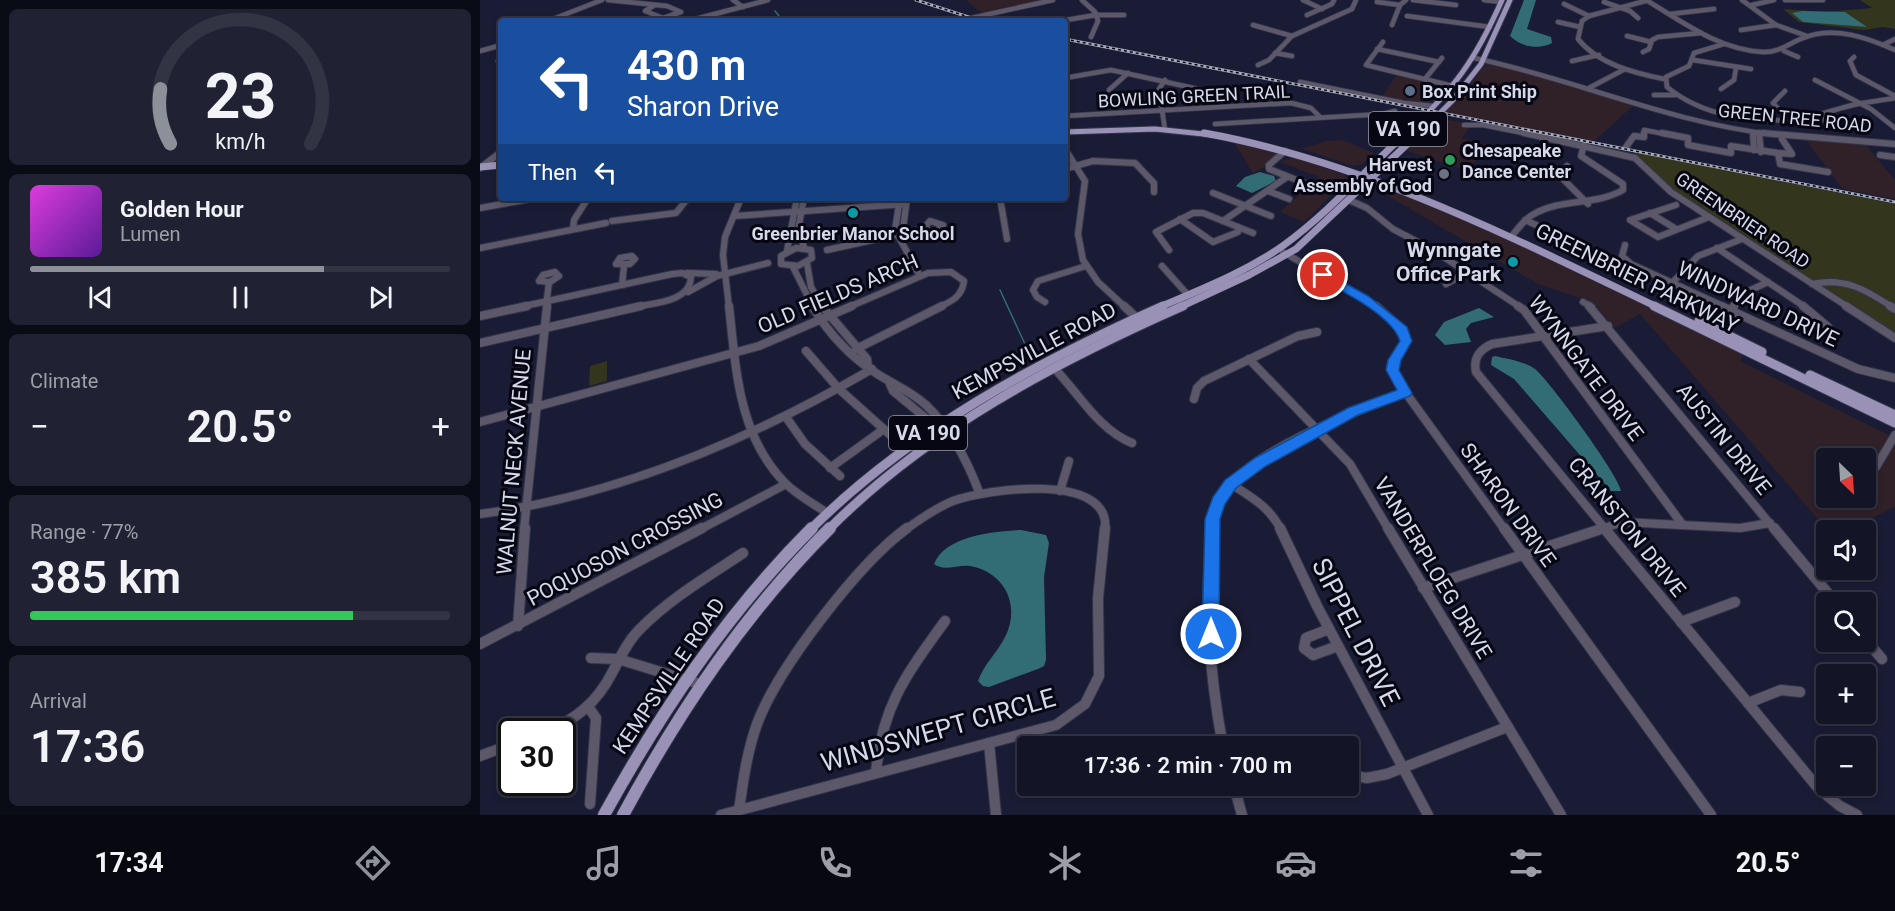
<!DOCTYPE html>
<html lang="en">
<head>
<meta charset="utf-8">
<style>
  body { margin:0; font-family:Roboto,sans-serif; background:#202233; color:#f1f3f6; height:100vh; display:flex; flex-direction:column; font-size:22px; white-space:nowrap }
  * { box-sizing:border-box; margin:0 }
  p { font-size:20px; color:#9d9fa7 }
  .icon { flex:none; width:33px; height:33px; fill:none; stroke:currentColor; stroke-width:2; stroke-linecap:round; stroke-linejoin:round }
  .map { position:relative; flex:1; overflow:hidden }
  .drawer { display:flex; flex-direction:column; gap:9px; padding:9px; background:#0a0c15; width:480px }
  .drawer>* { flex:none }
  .hud { position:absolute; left:18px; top:18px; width:570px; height:183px; border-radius:6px; box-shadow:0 3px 9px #0003,0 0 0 2px #323444; background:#1a4fa0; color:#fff; overflow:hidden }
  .needle { width:39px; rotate:155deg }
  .tools { position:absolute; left:1336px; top:448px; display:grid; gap:12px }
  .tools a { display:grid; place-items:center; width:60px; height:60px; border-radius:6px; background:#131527; box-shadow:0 3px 9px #0003,0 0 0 2px #323444; font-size:30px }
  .speed { position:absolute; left:18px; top:718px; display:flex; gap:12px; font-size:30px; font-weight:700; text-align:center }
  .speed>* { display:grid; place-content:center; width:78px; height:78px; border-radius:50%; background:#131527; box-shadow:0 3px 9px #0003,0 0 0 2px #323444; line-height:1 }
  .speed .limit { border:3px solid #111; border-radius:9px; background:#fff; color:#111 }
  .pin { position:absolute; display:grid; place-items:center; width:51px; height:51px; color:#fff; margin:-26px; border:3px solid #fff; border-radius:50%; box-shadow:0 2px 6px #0007 }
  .me { position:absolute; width:66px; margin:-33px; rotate:0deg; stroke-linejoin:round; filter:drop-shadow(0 0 4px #0008) }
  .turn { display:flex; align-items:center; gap:21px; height:126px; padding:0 30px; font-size:27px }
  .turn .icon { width:78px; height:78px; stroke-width:2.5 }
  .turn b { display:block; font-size:42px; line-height:51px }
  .then { display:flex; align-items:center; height:57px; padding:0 30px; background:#0003; gap:12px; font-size:22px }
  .big { font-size:45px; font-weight:600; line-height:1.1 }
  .drawer .card { flex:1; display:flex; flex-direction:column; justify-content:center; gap:9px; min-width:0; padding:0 21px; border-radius:9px; background:#202233 }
  .drawer .dial { align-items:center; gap:0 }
  .dial svg { height:156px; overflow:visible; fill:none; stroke:#323444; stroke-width:7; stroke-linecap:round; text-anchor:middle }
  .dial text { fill:#f1f3f6; stroke:none }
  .song { display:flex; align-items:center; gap:18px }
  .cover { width:72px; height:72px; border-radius:9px; background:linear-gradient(135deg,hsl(300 70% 55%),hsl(270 70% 35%)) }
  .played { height:6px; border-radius:3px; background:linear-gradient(90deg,#8c9099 70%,#323444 70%) }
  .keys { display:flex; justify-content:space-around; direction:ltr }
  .heat { display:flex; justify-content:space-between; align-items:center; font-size:33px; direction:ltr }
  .charge { height:9px; border-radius:4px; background:linear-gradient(90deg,#34c759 77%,#323444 0) }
  .trip { position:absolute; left:537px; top:736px; width:342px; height:60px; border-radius:6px; background:#131527; box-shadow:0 3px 9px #0003,0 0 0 2px #323444; font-weight:600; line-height:60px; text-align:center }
  .dock { display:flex; height:96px; justify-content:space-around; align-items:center; background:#080810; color:#9d9fa7 }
  .dock .icon { width:42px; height:42px }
  .dock .active { color:#8c9099 }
  .dock b { font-size:27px; color:#f1f3f6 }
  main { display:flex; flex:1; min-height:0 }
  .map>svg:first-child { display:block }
  .commercial { fill:#302028; fill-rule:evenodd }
  .green { fill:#33351d }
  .water { fill:#326c74 }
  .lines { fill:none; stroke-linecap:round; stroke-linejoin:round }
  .stream { stroke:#326c74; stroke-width:1.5 }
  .minor-far3-casing { stroke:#33364d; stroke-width:6 }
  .minor-far2-casing { stroke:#33364d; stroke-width:8 }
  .minor-far1-casing { stroke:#33364d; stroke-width:10 }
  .minor-casing { stroke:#33364d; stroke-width:12 }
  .major-far3-casing { stroke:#33364d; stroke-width:7 }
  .major-far2-casing { stroke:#33364d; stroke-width:8 }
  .major-far1-casing { stroke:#33364d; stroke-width:11 }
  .major-casing { stroke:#33364d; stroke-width:14 }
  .minor-far3 { stroke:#5c5869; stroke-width:4.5 }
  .minor-far2 { stroke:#5c5869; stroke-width:6 }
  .minor-far1 { stroke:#5c5869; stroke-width:8 }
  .minor { stroke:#5c5869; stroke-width:10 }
  .major-far3 { stroke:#9992b6; stroke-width:5 }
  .major-far2 { stroke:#9992b6; stroke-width:7 }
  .major-far1 { stroke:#9992b6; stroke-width:9 }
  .major { stroke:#9992b6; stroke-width:12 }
  .rail-casing { stroke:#a7aabc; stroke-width:3 }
  .rail { stroke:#060712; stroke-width:1.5; stroke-dasharray:3; stroke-linecap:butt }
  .route { fill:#1a73e8; stroke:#114b97; stroke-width:1.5 }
  .service-dot { fill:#5c6f8a; stroke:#060712; stroke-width:2 }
  .leisure-dot { fill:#2e9e5b; stroke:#060712; stroke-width:2 }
  .worship-dot { fill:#6b7280; stroke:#060712; stroke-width:2 }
  .culture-dot { fill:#0f9aa8; stroke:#060712; stroke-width:2 }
  .labels { text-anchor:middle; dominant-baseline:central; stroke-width:6; stroke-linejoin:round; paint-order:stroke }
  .far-poi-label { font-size:18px; font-weight:bold; fill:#d6d9e9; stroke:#060712; text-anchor:start }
  .far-street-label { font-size:18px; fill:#d6d9e9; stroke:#060712 }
  .shield { fill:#060712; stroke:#989aa8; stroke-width:1.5 }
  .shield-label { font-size:20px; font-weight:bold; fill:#d6d9e9 }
  .poi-label { font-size:21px; font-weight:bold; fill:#d6d9e9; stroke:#060712; text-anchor:end }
  .street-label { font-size:21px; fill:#d6d9e9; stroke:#060712 }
  .near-street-label { font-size:26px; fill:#d6d9e9; stroke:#060712 }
</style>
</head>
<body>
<main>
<section class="drawer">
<div class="card dial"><svg viewBox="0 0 100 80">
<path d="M14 69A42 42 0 1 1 86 69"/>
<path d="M14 69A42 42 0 0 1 9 41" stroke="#8c9099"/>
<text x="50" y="56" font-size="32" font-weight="700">23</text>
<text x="50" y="72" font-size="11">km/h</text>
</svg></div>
<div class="card">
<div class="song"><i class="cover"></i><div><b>Golden Hour</b><p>Lumen</p></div></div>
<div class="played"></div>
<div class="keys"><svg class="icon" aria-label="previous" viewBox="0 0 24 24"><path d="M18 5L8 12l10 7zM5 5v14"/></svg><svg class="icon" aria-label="pause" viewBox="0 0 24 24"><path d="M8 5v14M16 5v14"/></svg><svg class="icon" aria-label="next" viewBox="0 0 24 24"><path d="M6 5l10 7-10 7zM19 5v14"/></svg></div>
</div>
<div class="card"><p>Climate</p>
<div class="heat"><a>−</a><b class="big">20.5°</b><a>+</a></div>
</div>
<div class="card"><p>Range · 77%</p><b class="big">385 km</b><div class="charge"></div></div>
<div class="card"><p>Arrival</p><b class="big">17:36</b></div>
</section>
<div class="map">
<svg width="1415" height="815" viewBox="0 0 1415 815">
  <rect width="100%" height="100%" fill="#191c34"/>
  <g class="commercial">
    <path d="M486,0H565L503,14Z"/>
    <path d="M1007,62L1058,73L1153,106L1114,141L964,113L981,98Z"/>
    <path d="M917,74L959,86L964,90L949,103L917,101L902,97Z"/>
    <path d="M958,118L981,122V126L990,127L982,138L1009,145L987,171L925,150Z"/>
    <path d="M1325,139L1384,143L1415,180V199L1363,189Z"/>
    <path d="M863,140L894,153L882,164L874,166L822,149L845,141Z"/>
    <path d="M753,141L795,151L798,154L785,167L773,173Z"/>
    <path d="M814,157L865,175L868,179L824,222L800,212L839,177L800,162Z"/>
    <path d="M897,184L948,201L1210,326L1264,355L1260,361L1415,438V507L1365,531H1348L1160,314L1134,328L1112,302L1058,284L891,186ZM1347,459H1386V498H1347Z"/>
  </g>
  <g class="green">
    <path d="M1380,0H1415V29L1403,27L1384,30L1319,22L1303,9L1343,12L1392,8Z"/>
    <path d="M1154,152L1415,204V336L1199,196L1165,162L1154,156Z"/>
    <path d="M127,361V381L109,386L110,366Z"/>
  </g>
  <g class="water">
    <path d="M1044,0H1056L1047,29L1071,37L1072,43C1059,50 1041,47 1030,36Z"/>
    <path d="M1322,11L1365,12L1387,27L1323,22L1312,13Z"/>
    <path d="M780,172L794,176L796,181L772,193L756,186L765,177Z"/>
    <path d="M999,308L1014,317L991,323L986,329L991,342L965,345L955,335L964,322Z"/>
    <path d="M1015,356C1027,359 1044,361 1055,369C1069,380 1140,477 1141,491H1131L1034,379L1011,365L1012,357Z"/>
    <path d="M541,530L566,535L569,543L564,577L566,660L564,666L558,669L509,687L503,686L498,681C504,664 517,653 525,637C541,606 525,572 490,566C479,564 464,572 454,564C465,535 516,531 541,530Z"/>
  </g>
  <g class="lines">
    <g class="stream">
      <path d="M295,11L303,21"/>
      <path d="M520,290L550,355"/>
    </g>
    <g class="minor-far3-casing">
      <g id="minor-far3">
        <path d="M128,0L187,6L201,12L183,18L165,11L175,5"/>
        <path d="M253,0L263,7"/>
        <path d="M602,0L615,12L618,21L611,37"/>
        <path d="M823,0L842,9"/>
        <path d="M933,0L976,5"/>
        <path d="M1004,0L1021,2"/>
        <path d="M1166,0C1203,22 1239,50 1283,52C1300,53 1310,42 1326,37C1355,26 1388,38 1415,50"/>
        <path d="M1169,0L1109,16L1102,21L1098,39C1118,64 1154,73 1184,79"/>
        <path d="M1262,0L1296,25L1327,36"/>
        <path d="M1305,0H1343"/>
        <path d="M897,2L920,5"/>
        <path d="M1124,2L1150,11L1158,18"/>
        <path d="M1084,4L1109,16"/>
        <path d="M1272,5L1294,0"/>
        <path d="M1190,14L1234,9"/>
        <path d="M827,15L852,4L854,0"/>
        <path d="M927,16L1010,27"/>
        <path d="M68,21L122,0"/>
        <path d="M208,21L288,0"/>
        <path d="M478,21L573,0"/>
        <path d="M580,21L616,15H644"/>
        <path d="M1078,22L1100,27"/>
        <path d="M773,25L812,36"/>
        <path d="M912,25L920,5L926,0"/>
        <path d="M1261,30L1296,25"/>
        <path d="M1147,36L1171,42"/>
        <path d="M903,42L886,65L973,86"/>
        <path d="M1244,44L1214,53L1209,66L1186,77L1187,87C1222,116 1275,124 1319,119C1336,117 1352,110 1369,106C1384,102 1400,101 1415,98"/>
        <path d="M1403,45L1415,39"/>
        <path d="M897,49L959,62"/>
        <path d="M0,51L18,46"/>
        <path d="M1304,51L1318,57"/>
        <path d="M1163,52L1169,49L1172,40L1178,37L1221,33"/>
        <path d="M795,53L812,56"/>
        <path d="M1374,57L1370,61L1376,75L1415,96"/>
        <path d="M21,58L18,61H21"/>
        <path d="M994,58C1098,80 1190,123 1297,135"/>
        <path d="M1213,60L1271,69"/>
        <path d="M1092,61L1119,55"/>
        <path d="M778,65L789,60L812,36L872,9L876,0"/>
        <path d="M585,78L631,70L727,91"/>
        <path d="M945,79L962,58"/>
        <path d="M685,80L679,89L685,130"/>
        <path d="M1335,80L1391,109L1415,128"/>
        <path d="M820,82L924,103L953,106"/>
        <path d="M1109,88L1145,69"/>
        <path d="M1241,89L1254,80L1256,68"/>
        <path d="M629,90L648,73"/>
        <path d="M1305,91L1293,103L1309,120"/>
        <path d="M1174,95H1195"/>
        <path d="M585,116L811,103L831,108L840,117"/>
        <path d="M1335,116L1350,123H1358L1341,114"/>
        <path d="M735,124L903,114L915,111"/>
        <path d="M984,125H1003L1052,135"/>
        <path d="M1273,132V135"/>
        <path d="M1164,135V130L1190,135"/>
      </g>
    </g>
    <g class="minor-far2-casing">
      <g id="minor-far2">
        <path d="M1044,133L1155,158L1191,192L1368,307"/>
        <path d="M1182,133L1208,138V145L1251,153V146L1298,153L1300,164L1348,172"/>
        <path d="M1273,133L1274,150"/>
        <path d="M1279,133L1281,152"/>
        <path d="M1283,133L1415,144"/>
        <path d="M1146,147L1154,136L1164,137V133"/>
        <path d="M585,149L605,181L598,234L603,260L618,282L645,307"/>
        <path d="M805,151L789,165V169L827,184"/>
        <path d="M1298,153L1312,154L1302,139"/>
        <path d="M1400,155L1415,157"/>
        <path d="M1087,166L1082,178L1108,204"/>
        <path d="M0,168L21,152"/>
        <path d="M585,169L613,161L655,163L674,183V192"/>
        <path d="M788,191L809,199"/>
        <path d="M733,193L791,216"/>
        <path d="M324,198L318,230L324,247"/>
        <path d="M420,198L415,230L440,276"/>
        <path d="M520,198L527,239"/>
        <path d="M869,200L887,208L913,229L953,250L1040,307"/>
        <path d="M1196,205L1150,220L1178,237L1229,217"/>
        <path d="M0,208L56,198"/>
        <path d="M1170,213L1196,229"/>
        <path d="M254,216L426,204"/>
        <path d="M700,219L733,242L758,232V227"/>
        <path d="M1045,220L1080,236"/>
        <path d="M132,221L196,213L208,198"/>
        <path d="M450,221L463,225L454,232L443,229Z"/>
        <path d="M743,221L807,177"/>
        <path d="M93,229L94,220L108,198"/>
        <path d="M419,234L423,229L427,198"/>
        <path d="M1031,237C1038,229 1044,219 1054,214C1081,198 1115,206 1143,190V184L1101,156L1104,145"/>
        <path d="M1145,245L1142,256L1151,264L1245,307"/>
        <path d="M0,248L126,223"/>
        <path d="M316,248L331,250L332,258L318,266L301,264V256Z"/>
        <path d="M1237,248L1325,307"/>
        <path d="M347,250L443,229"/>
        <path d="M689,250L676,232L713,213H723L773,233"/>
        <path d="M307,251L317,198"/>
        <path d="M803,252L898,307"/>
        <path d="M152,256L155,259L150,264H136L140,258Z"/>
        <path d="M327,263L331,287L343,307"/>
        <path d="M682,266L707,294"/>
        <path d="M313,267L333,307"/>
        <path d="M75,272L79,276L70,282L59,281L63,275Z"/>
        <path d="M207,273L236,274"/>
        <path d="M1192,283L1218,256L1262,239"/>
        <path d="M966,284L988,272"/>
        <path d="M1332,284C1365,277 1386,290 1412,307"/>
        <path d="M142,285L144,266"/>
        <path d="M208,292L237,276L288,263"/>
        <path d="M565,302L557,297L553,290L558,281L606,266"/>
        <path d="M1103,302L1112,307"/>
        <path d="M40,307L192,274L202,273L211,277C210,302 174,303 155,307"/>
        <path d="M66,307L69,282"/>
        <path d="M249,307L243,255L245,237L261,198"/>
        <path d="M369,307L448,273L471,272L484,281C482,296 473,301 459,307"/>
        <path d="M1253,307L1264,293L1288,282"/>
      </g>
    </g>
    <g class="minor-far1-casing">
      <g id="minor-far1">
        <path d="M249,306C256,369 258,435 305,483C317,495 334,504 347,513"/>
        <path d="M332,306C349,334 371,358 399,375C415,385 432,392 446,405C471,429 487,460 499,492"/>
        <path d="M342,306L387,359L388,366"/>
        <path d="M644,306L660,321"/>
        <path d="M896,306L923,330C929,345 918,354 912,367L918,382L1025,530"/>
        <path d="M1038,306L1044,310L1202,524"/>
        <path d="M1109,306L1295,530"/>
        <path d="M1241,306L1378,369L1415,378"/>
        <path d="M1323,306L1348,327"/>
        <path d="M1366,306L1415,338"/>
        <path d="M1410,306L1415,309"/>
        <path d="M1251,310L1254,306"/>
        <path d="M0,316L47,306"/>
        <path d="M0,343L161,306"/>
        <path d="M376,349L462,306"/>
        <path d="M326,351L359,389L417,441"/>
        <path d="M769,359L870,464L909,530"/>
        <path d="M575,369C599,394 619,430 652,443"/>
        <path d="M410,384L413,391L460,430"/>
        <path d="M714,399L717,388L724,381L818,336L837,332"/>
        <path d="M306,417L325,444L360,476"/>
        <path d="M0,422L279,346L372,306"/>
        <path d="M350,468L404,429"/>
        <path d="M1386,469L1396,467L1415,435"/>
        <path d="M751,484C771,497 790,507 801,530"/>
        <path d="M580,491L589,461"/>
        <path d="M0,514C138,496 273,438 392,369"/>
        <path d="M44,530L67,306"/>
        <path d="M219,530L306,484"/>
        <path d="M425,530C440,519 456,508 473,501C505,489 632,471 625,530"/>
        <path d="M733,530C735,518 737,504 743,494C770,450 877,411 925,393"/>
        <path d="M1119,530L1142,522L1260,528L1290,523"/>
        <path d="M1126,530L996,372C993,358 999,350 1012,344L1128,326"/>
      </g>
    </g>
    <g class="minor-casing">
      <g id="minor">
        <path d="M733,528C723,599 730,677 743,747"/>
        <path d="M800,528L837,606L948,815"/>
        <path d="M908,528L1081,815"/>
        <path d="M1024,528L1231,815"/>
        <path d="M1124,528L1338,788L1360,806L1377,815"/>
        <path d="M1294,528L1356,603"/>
        <path d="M943,588L1124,528"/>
        <path d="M1201,622L1255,602"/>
        <path d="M38,626L45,528"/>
        <path d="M849,629L826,638L824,648L833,655L858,646"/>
        <path d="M1386,640L1402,659"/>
        <path d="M0,644L222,528"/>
        <path d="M111,658L138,659L220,684"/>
        <path d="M1268,703L1301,690L1320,692"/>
        <path d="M109,708L116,718L110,804"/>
        <path d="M65,732C96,720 117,702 132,673C140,658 147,642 159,630C189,599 227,577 263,553"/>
        <path d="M509,743L516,815"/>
        <path d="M0,756L32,744"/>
        <path d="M396,773C402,705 427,674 465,621"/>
        <path d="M868,775L887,778L907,774L1027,727"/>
        <path d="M754,786L762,815"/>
        <path d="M259,810C263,781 267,752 277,724C298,668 378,564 427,528"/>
        <path d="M241,815L576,725L605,704L619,676L618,598L625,528"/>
      </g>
    </g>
    <g class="major-far3-casing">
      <g id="major-far3">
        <path d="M585,132L675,129L733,135"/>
        <path d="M925,135C974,89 995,61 1022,0"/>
        <path d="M938,135L973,100L1001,64L1030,0"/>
      </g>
    </g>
    <g class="major-far2-casing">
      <g id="major-far2">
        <path d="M724,133C885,162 1031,237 1177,307"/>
        <path d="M0,167L21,165"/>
        <path d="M680,307C722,289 766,272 804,245C848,213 886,170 926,133"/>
        <path d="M700,307L769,275L816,249L939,133"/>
      </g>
    </g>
    <g class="major-far1-casing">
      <g id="major-far1">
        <path d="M1174,306L1415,423"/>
        <path d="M1219,321L1282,352"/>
        <path d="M1330,375L1415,415"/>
        <path d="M330,530C429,431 557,362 683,306"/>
        <path d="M348,530C447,430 576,362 703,306"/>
      </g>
    </g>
    <g class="major-casing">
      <g id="major">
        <path d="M124,815C182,710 247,613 332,528"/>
        <path d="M143,815C200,710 265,613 350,528"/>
      </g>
    </g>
    <use href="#minor-far3" class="minor-far3"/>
    <use href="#minor-far2" class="minor-far2"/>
    <use href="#minor-far1" class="minor-far1"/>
    <use href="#minor" class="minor"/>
    <use href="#major-far3" class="major-far3"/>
    <use href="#major-far2" class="major-far2"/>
    <use href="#major-far1" class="major-far1"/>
    <use href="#major" class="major"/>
    <g class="rail-casing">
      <g id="rail">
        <path d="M436,0L501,21"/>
        <path d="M585,39L1415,202"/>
      </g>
    </g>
    <use href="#rail" class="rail"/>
  </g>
  <path class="route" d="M843,271L888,296L927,327L932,341L921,360L919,370L932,393L930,396L878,415L786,466L756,488L745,504L740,519L739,634L737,639L731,642L725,639L722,634L725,519L733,497L745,480L775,458L868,408L917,390L906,370L908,360L920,341C912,315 862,291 838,278V272Z"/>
  <circle class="service-dot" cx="930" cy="91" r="6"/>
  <circle class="leisure-dot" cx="970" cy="160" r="6"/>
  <circle class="worship-dot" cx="964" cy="174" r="6"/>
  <g class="culture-dot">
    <circle cx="373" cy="213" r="6"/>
    <circle cx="1033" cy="262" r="6"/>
  </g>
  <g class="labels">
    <g class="far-poi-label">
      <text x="942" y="91">Box Print Ship</text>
      <text x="982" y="150">Chesapeake<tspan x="982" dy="21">Dance Center</tspan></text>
      <text x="952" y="164" text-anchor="end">Harvest<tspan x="952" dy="21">Assembly of God</tspan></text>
      <text x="373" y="233" text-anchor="middle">Greenbrier Manor School</text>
    </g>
    <g class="far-street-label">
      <text transform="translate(714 96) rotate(-3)">BOWLING GREEN TRAIL</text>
      <text transform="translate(1315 118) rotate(6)">GREEN TREE ROAD</text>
      <text transform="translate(1263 220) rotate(34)">GREENBRIER ROAD</text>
    </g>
    <g class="shield">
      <rect x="889" y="112" width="78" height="34" rx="4.5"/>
      <rect x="409" y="416" width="78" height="34" rx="4.5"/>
    </g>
    <g class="shield-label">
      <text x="928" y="129">VA 190</text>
      <text x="448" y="433">VA 190</text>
    </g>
    <g class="poi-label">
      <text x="1021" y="250">Wynngate<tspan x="1021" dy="24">Office Park</tspan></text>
    </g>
    <g class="street-label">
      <text transform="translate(1157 278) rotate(26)">GREENBRIER PARKWAY</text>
      <text transform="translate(358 294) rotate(-23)">OLD FIELDS ARCH</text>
      <text transform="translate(1278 304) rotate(25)">WINDWARD DRIVE</text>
      <text transform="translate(554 351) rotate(-28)">KEMPSVILLE ROAD</text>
      <text transform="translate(1106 368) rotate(53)">WYNNGATE DRIVE</text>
      <text transform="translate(1244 439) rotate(51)">AUSTIN DRIVE</text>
      <text transform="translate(34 462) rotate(-85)">WALNUT NECK AVENUE</text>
      <text transform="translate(1028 505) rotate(54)">SHARON DRIVE</text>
      <text transform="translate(1147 527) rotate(51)">CRANSTON DRIVE</text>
      <text transform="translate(145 549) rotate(-28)">POQUOSON CROSSING</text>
      <text transform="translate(953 568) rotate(59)">VANDERPLOEG DRIVE</text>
      <text transform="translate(189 676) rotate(-56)">KEMPSVILLE ROAD</text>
    </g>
    <g class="near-street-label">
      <text transform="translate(876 632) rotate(63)">SIPPEL DRIVE</text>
      <text transform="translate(458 730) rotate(-16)">WINDSWEPT CIRCLE</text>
    </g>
  </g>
</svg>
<div class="tools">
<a><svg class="needle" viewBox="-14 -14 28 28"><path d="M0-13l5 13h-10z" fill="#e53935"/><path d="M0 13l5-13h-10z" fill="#9d9fa7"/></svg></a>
<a><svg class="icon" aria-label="sound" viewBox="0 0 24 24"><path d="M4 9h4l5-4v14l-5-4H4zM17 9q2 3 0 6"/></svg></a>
<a><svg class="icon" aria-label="search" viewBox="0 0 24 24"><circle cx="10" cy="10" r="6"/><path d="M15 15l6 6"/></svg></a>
<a>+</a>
<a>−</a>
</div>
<div class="speed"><div class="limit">30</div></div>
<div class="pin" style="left:843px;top:275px;background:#d93025"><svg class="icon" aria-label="arrive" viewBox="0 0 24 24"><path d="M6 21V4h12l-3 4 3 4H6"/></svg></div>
<svg class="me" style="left:731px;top:634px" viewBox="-20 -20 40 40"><circle r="17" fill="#1a73e8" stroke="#fff" stroke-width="3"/><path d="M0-11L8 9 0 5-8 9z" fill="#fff"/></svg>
<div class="trip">17:36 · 2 min · 700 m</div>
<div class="hud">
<div class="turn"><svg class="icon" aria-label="left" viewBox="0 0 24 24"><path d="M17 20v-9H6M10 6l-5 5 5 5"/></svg><div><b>430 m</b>Sharon Drive</div></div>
<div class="then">Then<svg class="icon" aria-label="left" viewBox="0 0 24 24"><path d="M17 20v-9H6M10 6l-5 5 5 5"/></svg></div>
</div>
</div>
</main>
<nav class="dock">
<b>17:34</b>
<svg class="icon active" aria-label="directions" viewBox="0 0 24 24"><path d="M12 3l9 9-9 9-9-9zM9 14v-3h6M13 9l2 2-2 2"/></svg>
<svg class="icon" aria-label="music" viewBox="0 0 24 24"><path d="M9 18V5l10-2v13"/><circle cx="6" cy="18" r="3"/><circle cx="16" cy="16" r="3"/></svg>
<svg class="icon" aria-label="phone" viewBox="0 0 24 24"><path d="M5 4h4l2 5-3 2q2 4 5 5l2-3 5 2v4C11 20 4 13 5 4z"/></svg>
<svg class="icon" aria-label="climate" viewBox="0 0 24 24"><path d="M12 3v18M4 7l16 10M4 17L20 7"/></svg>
<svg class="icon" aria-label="car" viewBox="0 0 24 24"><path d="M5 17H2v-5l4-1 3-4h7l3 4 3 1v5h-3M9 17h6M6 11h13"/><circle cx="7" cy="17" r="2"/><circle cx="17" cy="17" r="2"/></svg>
<svg class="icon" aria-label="filters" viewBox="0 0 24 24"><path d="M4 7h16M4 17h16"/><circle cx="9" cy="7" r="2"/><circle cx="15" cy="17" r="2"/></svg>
<b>20.5°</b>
</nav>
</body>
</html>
